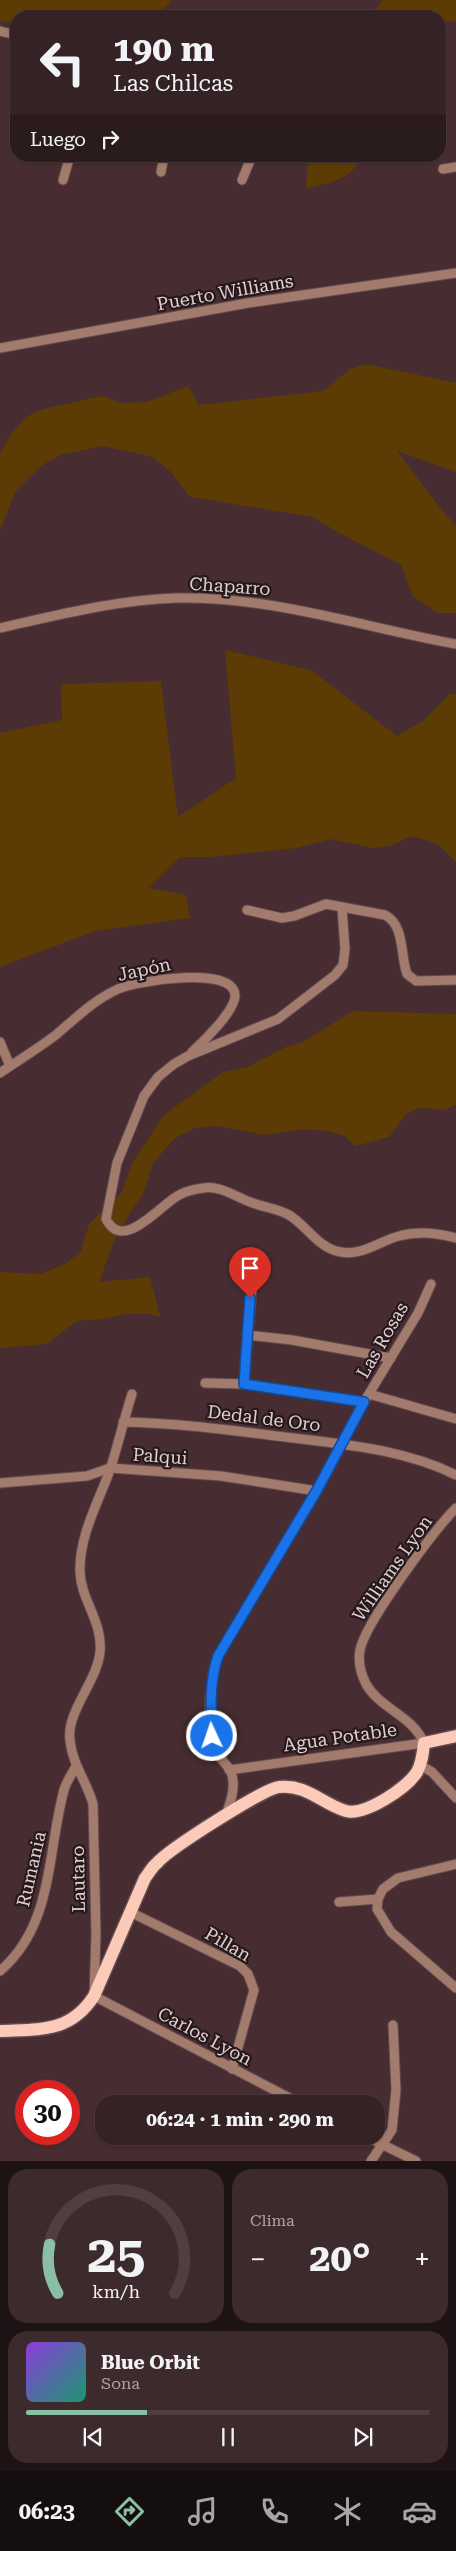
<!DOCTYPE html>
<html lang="es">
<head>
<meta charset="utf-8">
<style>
  body { margin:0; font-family:"Roboto Serif",serif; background:#3d2a2d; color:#f1f3f6; height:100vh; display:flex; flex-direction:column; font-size:19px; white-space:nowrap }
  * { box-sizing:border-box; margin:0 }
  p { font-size:16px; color:#aaa4a7 }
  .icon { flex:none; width:28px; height:28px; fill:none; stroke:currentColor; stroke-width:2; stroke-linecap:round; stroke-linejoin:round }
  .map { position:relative; height:2161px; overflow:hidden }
  .side { display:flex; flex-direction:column; gap:8px; padding:8px; background:#1d1314; flex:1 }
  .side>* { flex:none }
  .top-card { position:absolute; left:10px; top:10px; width:436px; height:152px; border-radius:20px; box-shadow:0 1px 4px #0004,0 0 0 1px #4f3f42; background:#352225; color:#f1f3f6; overflow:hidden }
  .speed { position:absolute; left:15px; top:2080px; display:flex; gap:10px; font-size:25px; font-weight:700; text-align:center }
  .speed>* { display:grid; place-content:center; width:65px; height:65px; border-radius:50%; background:#352225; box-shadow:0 1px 4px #0004,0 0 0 1px #4f3f42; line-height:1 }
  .speed .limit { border:8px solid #d22; background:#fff; color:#111 }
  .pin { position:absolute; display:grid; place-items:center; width:42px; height:42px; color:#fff; margin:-51px -21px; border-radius:50% 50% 50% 0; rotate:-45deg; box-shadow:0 0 5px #0007 }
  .pin .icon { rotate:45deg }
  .me { position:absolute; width:55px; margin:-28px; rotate:357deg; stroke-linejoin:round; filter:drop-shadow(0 0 4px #0008) }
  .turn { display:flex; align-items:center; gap:18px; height:105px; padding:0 20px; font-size:22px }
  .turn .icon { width:65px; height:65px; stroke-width:2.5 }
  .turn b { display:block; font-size:35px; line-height:42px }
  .then { display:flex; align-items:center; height:48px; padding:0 20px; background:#0003; gap:10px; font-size:19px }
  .big { font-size:38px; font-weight:700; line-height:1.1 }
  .side .card { flex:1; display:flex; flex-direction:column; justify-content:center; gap:8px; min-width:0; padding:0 18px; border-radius:20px; background:#3d2a2d }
  .side .dial { align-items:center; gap:0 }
  .dial svg { height:130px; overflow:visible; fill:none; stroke:#4f3f42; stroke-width:7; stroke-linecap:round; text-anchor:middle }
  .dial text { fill:#f1f3f6; stroke:none }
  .song { display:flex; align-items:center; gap:15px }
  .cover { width:60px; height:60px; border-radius:8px; background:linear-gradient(135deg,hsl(270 70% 55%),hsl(160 70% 35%)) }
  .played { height:5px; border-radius:2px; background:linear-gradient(90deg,#8abfa5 30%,#4f3f42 30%) }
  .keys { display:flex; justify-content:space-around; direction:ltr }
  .heat { display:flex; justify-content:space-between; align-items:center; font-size:28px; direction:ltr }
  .side .tiles { flex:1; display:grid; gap:8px; grid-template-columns:1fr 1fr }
  .card:last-child { grid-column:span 2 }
  .trip { position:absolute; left:95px; top:2095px; width:290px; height:50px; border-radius:20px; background:#352225; box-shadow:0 1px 4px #0004,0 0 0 1px #4f3f42; font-weight:700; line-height:50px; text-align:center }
  .menu { display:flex; height:80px; justify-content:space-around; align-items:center; background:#150e0f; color:#aaa4a7 }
  .menu .icon { width:35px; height:35px }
  .menu .on { color:#8abfa5 }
  .menu b { font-size:22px; color:#f1f3f6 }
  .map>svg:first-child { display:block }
  .green { fill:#5d3b04 }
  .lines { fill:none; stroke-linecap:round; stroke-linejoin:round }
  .minor-casing { stroke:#634a4e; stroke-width:11 }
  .major-casing { stroke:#634a4e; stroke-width:15 }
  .minor { stroke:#a37b6d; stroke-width:9 }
  .major { stroke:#fbcab8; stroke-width:12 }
  .route-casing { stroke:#114b97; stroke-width:12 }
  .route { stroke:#1a73e8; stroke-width:9 }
  .labels { text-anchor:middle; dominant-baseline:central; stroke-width:4.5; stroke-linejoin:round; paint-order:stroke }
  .street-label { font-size:18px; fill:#e0ced0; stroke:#25191b }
</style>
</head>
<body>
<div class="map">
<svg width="456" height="2161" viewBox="0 0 456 2161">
  <rect width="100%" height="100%" fill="#472d31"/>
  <g class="green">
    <path d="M0,0H172L163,9L160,16H16V24L0,21Z"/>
    <path d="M383,0H456V21L446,22L440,26V16H369Z"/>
    <path d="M308,156H358C358,180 324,183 306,189Z"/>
    <path d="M366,364L456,383V472L397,451L445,514L456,525V613H438L413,597L401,565L336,531L313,517L190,497L169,470L153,457L103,446L60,455L41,466L15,492L0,531V453L11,434L26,417L43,409L102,396L122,403L147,402L188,386L199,405L323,391L350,369Z"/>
    <path d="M225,650L311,670L397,736L423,721L450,694H456V862L438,844L412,836L390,846L372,848L330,839L297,848L211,857H180L149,888L186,895L190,918L95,931L0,967V733L62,720L61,684L161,681L178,817L236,778Z"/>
    <path d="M353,1011L456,1014V1105L445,1110L421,1108L407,1113L389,1137L355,1146L345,1136L327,1131L303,1129L265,1135L217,1126L194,1128L174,1139L153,1163L144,1192L117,1233L99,1282L150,1277L160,1317L150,1314H126L103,1319L77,1321L46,1344L0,1348V1272L41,1274L67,1263L81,1251L89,1224L122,1192L132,1163L164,1115L223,1072L248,1067L286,1047L303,1042Z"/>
  </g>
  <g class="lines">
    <g class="minor-casing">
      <g id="minor">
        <path d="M0,31L16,35"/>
        <path d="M443,169L456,167"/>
        <path d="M161,172L164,156"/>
        <path d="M63,180L70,156"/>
        <path d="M242,180L252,156"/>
        <path d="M0,348L248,303L456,273"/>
        <path d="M0,628C58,615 116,600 176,598C272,596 362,627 456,644"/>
        <path d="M342,908L345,949L343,965L335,975L278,1019L188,1056L174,1064L158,1077L144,1096L117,1163L106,1219C124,1254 162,1202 181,1194C187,1191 196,1189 203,1188C221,1185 237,1198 253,1203C266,1208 282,1209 292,1217C309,1229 320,1249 341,1252C362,1256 380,1241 399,1236C417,1231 438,1233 456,1238"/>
        <path d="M247,910L282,918L294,916L326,904L385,915C405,925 400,955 407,974L416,981L456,980"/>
        <path d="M0,1042L10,1066"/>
        <path d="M0,1073C19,1060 39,1048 57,1034C77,1017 94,1000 118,989C137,981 233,965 235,995C236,1010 203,1042 192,1052"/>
        <path d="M247,1335L292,1340L391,1358"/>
        <path d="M205,1383L244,1384L364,1402"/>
        <path d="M244,1384L252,1287"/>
        <path d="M132,1394C124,1419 118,1445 110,1470C98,1503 79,1536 80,1572C81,1600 103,1622 100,1652C97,1682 66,1712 70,1740C72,1764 87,1782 93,1804L96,1934L94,1996L301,2104"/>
        <path d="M369,1394L456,1419"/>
        <path d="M123,1422C181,1423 236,1431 293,1438C349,1445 405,1450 456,1475"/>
        <path d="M0,1483L87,1476L110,1468L221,1476L317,1491"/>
        <path d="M420,1765L432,1772L456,1798"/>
        <path d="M229,1770L424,1743C412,1715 380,1709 366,1684C361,1674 358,1661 360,1650C365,1623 435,1529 456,1508"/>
        <path d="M226,1815C231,1801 237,1784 230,1770C225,1762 218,1757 214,1748C206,1724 210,1679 218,1656L317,1491L364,1402L418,1313L431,1284"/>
        <path d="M456,1864L398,1878L383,1889L378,1899L377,1909L391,1932L456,1988"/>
        <path d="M339,1902L378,1899"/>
        <path d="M130,1912L240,1966L248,1974L254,1990L232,2069"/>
        <path d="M0,1971C54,1925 47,1852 64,1790C66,1782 72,1774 76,1766"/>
        <path d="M365,2136L416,2161"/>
        <path d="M371,2161L392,2130L396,2090L393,2025"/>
      </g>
    </g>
    <g class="major-casing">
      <path id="major" d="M0,2031C40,2029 70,2033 94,1996L145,1878C149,1873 152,1867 157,1863C169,1849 263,1789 279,1787C307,1784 322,1804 346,1811C365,1816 407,1788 417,1772C422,1763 423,1753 424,1743L456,1736"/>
    </g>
    <use href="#minor" class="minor"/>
    <use href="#major" class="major"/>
  </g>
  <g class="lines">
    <g class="route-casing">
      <path id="route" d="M212,1736C211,1708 209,1683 218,1656L317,1490L364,1402L244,1384L250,1298"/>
    </g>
    <use href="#route" class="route"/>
  </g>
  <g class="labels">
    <g class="street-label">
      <text transform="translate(225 292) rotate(-10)">Puerto Williams</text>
      <text transform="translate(230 586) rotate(4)">Chaparro</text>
      <text transform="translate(144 969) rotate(-12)">Japón</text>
      <text transform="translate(382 1340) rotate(-60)">Las Rosas</text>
      <text transform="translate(264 1418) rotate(7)">Dedal de Oro</text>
      <text transform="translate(160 1456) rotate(4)">Palqui</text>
      <text transform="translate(392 1568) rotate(-55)">Williams Lyon</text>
      <text transform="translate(340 1737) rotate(-8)">Agua Potable</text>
      <text transform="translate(31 1869) rotate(-77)">Rumania</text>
      <text transform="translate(78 1879) rotate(-91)">Lautaro</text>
      <text transform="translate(228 1944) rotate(30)">Pillan</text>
      <text transform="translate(205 2036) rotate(28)">Carlos Lyon</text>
    </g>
  </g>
</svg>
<div class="speed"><div class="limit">30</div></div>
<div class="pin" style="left:250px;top:1298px;background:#d93025"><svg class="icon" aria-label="arrive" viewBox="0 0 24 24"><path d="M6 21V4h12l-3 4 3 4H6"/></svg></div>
<svg class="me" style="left:212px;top:1736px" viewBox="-20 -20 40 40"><circle r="17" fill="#1a73e8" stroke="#fff" stroke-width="3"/><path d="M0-11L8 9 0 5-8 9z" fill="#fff"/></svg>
<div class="trip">06:24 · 1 min · 290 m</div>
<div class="top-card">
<div class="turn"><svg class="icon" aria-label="left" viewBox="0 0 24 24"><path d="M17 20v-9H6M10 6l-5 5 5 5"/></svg><div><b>190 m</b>Las Chilcas</div></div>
<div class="then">Luego<svg class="icon" aria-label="right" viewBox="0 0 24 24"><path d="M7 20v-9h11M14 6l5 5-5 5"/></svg></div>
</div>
</div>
<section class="side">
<div class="tiles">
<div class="card dial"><svg viewBox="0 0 100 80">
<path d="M14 69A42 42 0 1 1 86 69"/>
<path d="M14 69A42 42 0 0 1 9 39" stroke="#8abfa5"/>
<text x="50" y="56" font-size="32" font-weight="700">25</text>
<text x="50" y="72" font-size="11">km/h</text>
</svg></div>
<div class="card"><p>Clima</p>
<div class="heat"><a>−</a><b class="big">20°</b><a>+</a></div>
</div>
<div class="card">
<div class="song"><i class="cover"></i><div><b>Blue Orbit</b><p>Sona</p></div></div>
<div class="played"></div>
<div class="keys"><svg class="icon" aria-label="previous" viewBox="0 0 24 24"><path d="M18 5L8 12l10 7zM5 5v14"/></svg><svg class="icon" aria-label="pause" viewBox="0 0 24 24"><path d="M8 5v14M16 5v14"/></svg><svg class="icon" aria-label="next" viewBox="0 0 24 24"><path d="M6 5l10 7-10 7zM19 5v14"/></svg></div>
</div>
</div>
</section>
<nav class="menu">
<b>06:23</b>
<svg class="icon on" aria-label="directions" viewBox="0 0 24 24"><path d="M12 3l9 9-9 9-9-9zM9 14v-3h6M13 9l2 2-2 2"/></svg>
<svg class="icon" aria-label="music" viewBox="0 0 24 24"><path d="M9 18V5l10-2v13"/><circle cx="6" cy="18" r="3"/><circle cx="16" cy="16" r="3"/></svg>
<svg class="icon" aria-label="phone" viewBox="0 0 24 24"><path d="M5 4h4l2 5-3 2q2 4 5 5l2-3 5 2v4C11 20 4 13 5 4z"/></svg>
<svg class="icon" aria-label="climate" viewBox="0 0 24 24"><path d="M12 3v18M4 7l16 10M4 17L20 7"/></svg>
<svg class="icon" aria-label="car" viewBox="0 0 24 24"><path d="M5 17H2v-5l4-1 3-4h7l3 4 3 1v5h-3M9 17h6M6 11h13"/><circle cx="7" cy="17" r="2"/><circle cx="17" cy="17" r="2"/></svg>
</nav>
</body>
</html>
